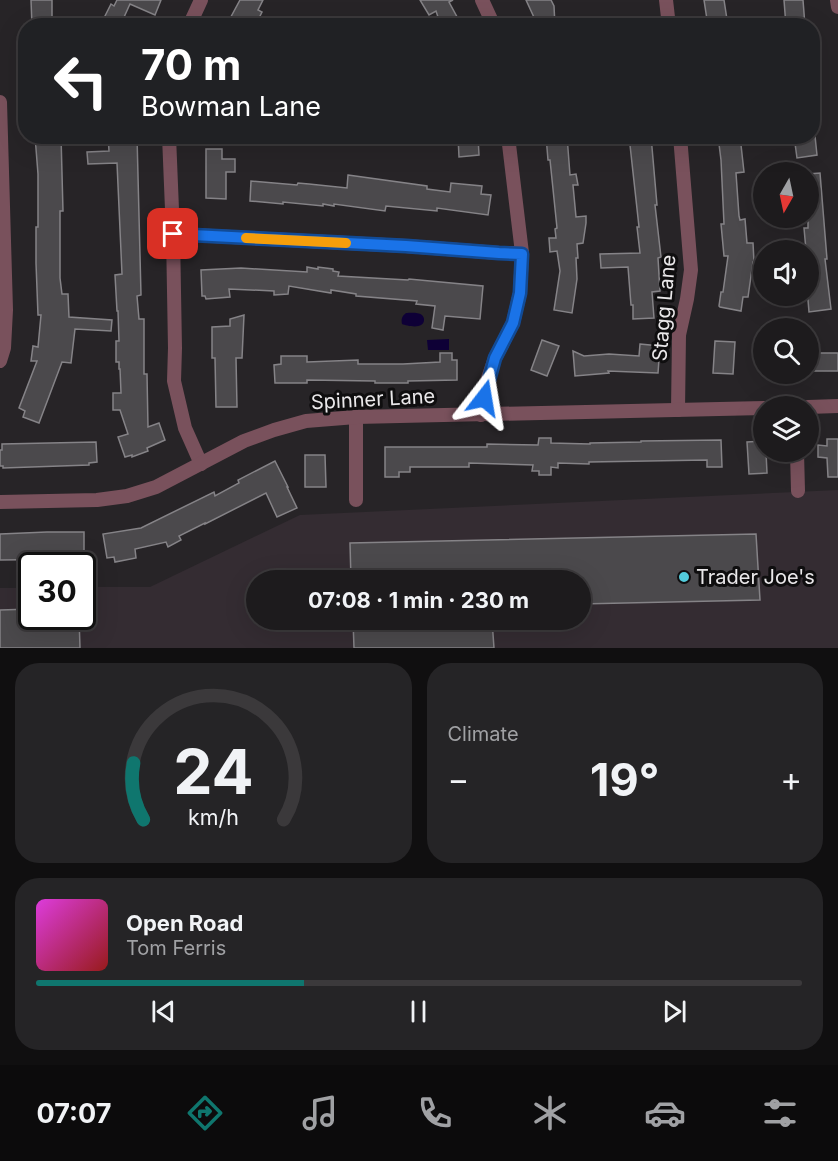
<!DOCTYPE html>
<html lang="en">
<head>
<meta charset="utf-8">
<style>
  body { margin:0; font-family:Inter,sans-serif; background:#252426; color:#f1f3f6; height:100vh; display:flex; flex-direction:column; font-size:22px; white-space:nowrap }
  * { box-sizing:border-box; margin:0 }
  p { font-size:20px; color:#a0a1a4 }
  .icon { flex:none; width:33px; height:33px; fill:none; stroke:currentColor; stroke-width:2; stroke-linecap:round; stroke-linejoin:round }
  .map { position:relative; height:648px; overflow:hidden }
  .details { display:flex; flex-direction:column; gap:15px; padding:15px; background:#100f10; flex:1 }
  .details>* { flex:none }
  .top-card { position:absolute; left:18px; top:18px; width:802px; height:126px; border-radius:24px; box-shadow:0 6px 24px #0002,0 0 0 2px #3b393b; background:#202124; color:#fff; overflow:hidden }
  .needle { width:39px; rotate:189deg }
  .fabs { position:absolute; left:753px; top:162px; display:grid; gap:12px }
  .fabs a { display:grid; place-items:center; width:66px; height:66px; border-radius:50%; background:#1d1b1d; box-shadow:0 6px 24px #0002,0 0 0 2px #3b393b; font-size:30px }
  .speed { position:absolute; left:18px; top:552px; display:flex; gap:12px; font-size:30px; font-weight:700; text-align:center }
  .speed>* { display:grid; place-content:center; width:78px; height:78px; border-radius:50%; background:#1d1b1d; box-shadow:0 6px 24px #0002,0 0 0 2px #3b393b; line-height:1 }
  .speed .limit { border:3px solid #111; border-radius:9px; background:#fff; color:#111 }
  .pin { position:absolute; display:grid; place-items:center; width:51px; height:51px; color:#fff; margin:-26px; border-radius:12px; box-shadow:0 3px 9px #0006 }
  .me { position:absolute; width:66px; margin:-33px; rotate:14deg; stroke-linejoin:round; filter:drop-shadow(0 0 4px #0008) }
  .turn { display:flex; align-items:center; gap:21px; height:126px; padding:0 24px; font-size:27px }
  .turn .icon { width:78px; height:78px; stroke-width:2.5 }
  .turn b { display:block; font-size:42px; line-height:51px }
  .big { font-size:45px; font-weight:700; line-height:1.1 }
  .details .widget { flex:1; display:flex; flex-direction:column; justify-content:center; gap:9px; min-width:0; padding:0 21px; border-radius:24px; background:#252426 }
  .details .dial { align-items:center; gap:0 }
  .dial svg { height:156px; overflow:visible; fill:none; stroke:#3b393b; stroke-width:7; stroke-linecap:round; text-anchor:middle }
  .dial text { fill:#f1f3f6; stroke:none }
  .song { display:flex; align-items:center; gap:18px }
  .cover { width:72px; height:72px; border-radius:9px; background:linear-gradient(135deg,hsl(300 70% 55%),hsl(0 70% 35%)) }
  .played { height:6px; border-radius:3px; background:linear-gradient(90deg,#0f766e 35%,#3b393b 35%) }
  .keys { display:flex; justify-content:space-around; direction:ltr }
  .heat { display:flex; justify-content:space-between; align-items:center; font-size:33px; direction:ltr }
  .details .tiles { flex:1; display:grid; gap:15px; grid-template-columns:1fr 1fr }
  .widget:last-child { grid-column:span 2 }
  .trip { position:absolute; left:246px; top:570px; width:345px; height:60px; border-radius:30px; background:#1d1b1d; box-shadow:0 6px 24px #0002,0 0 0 2px #3b393b; font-weight:700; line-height:60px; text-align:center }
  .dock { display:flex; height:96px; justify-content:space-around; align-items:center; background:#0c0b0c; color:#a0a1a4 }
  .dock .icon { width:42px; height:42px }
  .dock .active { color:#0f766e }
  .dock b { font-size:27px; color:#f1f3f6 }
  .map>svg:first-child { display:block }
  .built { fill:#342c32; fill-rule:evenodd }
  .water { fill:#0e0036 }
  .building { fill:#4b494c; stroke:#858387; stroke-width:1.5 }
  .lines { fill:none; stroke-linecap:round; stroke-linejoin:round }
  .minor { stroke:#79515c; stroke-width:14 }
  .route-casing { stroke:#114b97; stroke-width:15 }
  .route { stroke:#1a73e8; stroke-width:10 }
  .slow { stroke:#f59e0b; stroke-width:10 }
  .poi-dot { fill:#53cbdb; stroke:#0f0e0f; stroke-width:2 }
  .labels { text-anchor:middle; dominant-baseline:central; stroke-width:6; stroke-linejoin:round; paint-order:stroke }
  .street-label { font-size:20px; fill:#eae8ea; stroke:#0f0e0f }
  .poi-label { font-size:20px; fill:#eae8ea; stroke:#0f0e0f; text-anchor:start }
</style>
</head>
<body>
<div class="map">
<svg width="838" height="648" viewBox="0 0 838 648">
  <rect width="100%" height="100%" fill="#272427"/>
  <path class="built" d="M838,490V648H0V588H31L32,616H82L83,587H150L300,515ZM256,580H580V620H256Z"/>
  <g class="water">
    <path d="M406,313C410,313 418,312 422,315C423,316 424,318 424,319C425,330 407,326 402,324C401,319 402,316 406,313Z"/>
    <path d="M449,339V350H428L427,340Z"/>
  </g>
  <g class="building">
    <path d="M31,0H52V26H32Z"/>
    <path d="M117,0H161L155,15L130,4L120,26H109L102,22L111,4L114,6Z"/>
    <path d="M240,0H263L258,10L262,12L255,26H226Z"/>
    <path d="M420,0H453L449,2L462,26H441L436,11L429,15Z"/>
    <path d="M526,0H551L554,6L555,26H538Z"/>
    <path d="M704,0H724L728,26H708Z"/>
    <path d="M784,0H803L805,26H786Z"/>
    <path d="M35,136H61L63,211H60V278L62,294H68L69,317L112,320L111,331L75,329L71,363L62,362L39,423L23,417L25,411L19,408L37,361H31L33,346L38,347L41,315H38L36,263V227H38V174Z"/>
    <path d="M108,136H137L141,295L137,296L139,319H144V374H147L148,427L159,423L165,440L147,448L148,451L132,457V455L125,457L118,437L128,434L120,410H113V393H121L120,369H119V362H116V341H119L118,311H117L115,275L122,274L117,163L88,164L87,152L109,151Z"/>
    <path d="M458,136H478L479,155L459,157Z"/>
    <path d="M546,136H567L570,175L576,174L578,185H573L576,217L586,216V223L583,243L577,244L578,258H576L577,279L572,313L554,310L560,271L557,251L550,252L549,238H556L555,229L557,228L550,160H548Z"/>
    <path d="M629,136H651L657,205H655L661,257L658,258L660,291L652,292L654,318L633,319V305H631L628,267L601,268L600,254L640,253L637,227H639Z"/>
    <path d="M718,136H740L744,172L736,173L739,216L740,220L745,219L747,243H753L754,262H753L748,297H743L741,311L720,307L719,306L721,292H723L728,256H724L721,224H724L721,160Z"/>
    <path d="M794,136H815L817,155L797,158Z"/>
    <path d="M206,149H222V159H235V172H226V199L206,198Z"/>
    <path d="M820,173L827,259H825L831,309L809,312L808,300V250H806L804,228H808V174Z"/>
    <path d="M348,175L427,186V189L450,192L451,183L482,186L481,194L491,195L488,215L437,208V211L386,206L385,211L334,204V206L323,204V206L283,202V204L250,201L251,181L297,185L298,183L309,184L347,188Z"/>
    <path d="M307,267L318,269V267L333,269V271L339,272L338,276L408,280L409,279L483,286L480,319L445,316L443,330L432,328L435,306L416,304L417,301L356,296V294L331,290V293L289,286L288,294L274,295V291L229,289L230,297L206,299L205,296H202L201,270L241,268L307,272Z"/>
    <path d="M244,315L242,358H236L237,407H216L215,358H212V327L230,326V319Z"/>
    <path d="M542,340L559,346L547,376L531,370Z"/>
    <path d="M715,341L735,342L733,374L713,373Z"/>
    <path d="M640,344L660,346L658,373L608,371L609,373L575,376L573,351L584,356L609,354L639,356Z"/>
    <path d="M440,353H452V360H457V380L408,381V383H375V381L307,380V383H275L274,365L281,364V356H307V362L358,360V364H403L440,362Z"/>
    <rect x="808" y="353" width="30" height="18"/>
    <path d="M539,438H551V443L590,444V443L641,442V441L721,440L722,467H707V460L589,462V464L558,463V468L551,467V475H539V471H532L533,465L469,463V467H410V472H399V477H385V447H487V444L538,445Z"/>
    <path d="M827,439H838V477H828L827,458L818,457V445L827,446Z"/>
    <path d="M763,441L764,452H766L767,473L749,474L747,442Z"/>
    <path d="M96,442L97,462L89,463V465L3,468V466H0V450H2V444Z"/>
    <path d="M305,455H325L326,487H305Z"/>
    <path d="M275,461L288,487H287L297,508L277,517L266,493L205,524V523L179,536L181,540L168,547L166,542L135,549L136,558L115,562L114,557L107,558L103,534L141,528L214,492L215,496L239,483L238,480Z"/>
    <path d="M47,532H84V555H81V559L0,560V534Z"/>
    <path d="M756,534L760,600L580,604V580H351L350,543Z"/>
    <path d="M32,609V616H79L80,648H0V610Z"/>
    <path d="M353,620H492L494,648H354Z"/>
  </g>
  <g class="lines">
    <g class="minor">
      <path d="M482,0L494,26"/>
      <path d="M666,0L669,26"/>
      <path d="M837,0L838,7"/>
      <path d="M189,26L201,0"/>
      <path d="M0,102L6,310L4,348L0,361"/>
      <path d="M169,136L173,234L175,348L174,381L185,428L201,464"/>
      <path d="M173,234L406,246L499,253H522"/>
      <path d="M808,407L838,406"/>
      <path d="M678,410L679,335L687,299L691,270L680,136"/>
      <path d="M481,415L488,378L495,358L513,323L520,293L522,253L508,136"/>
      <path d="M356,417V500"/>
      <path d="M797,452L798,491"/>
      <path d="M0,502L97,500L127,496L156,487L244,441L274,430L306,421L356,417L764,408"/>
    </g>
  </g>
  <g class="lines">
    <g class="route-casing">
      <path id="route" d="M173,234L406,246L499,253L522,254L520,293L513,323L495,358L484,398"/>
    </g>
    <use href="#route" class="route"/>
    <path class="slow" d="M246,238L346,243"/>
  </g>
  <circle class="poi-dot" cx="684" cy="577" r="6"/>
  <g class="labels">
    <g class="street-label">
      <text transform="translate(664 308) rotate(-85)">Stagg Lane</text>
      <text transform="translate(373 399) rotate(-3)">Spinner Lane</text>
    </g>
    <g class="poi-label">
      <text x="696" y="577">Trader Joe's</text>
    </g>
  </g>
</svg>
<div class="fabs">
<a><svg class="needle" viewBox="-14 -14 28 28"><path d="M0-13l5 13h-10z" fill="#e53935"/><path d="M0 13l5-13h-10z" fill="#a0a1a4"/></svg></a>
<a><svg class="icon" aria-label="sound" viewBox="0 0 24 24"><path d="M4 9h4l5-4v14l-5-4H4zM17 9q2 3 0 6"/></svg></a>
<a><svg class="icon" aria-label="search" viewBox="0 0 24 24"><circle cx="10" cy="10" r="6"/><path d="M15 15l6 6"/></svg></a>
<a><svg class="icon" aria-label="layers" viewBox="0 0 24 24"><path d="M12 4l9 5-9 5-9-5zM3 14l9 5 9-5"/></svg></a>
</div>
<div class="speed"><div class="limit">30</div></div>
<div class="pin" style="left:173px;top:234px;background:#d93025"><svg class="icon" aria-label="arrive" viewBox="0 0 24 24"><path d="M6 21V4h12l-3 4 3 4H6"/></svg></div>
<svg class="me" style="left:484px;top:398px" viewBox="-20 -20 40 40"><path d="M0-17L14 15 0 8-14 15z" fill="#1a73e8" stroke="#fff" stroke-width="4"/></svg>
<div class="trip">07:08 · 1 min · 230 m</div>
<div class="top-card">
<div class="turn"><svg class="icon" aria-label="left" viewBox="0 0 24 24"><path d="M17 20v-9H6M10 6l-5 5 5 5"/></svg><div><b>70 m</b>Bowman Lane</div></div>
</div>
</div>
<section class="details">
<div class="tiles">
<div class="widget dial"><svg viewBox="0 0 100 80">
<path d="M14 69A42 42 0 1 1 86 69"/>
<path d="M14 69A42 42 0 0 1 9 40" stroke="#0f766e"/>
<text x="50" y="56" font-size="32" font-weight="700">24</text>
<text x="50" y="72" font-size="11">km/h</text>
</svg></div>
<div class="widget"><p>Climate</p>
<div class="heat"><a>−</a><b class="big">19°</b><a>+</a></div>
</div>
<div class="widget">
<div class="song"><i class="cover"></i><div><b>Open Road</b><p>Tom Ferris</p></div></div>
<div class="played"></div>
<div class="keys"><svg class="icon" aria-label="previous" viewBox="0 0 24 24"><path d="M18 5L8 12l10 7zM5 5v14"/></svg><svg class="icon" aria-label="pause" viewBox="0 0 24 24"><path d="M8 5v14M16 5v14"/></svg><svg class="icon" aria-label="next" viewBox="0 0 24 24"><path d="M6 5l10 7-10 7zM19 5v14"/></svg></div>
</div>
</div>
</section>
<nav class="dock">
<b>07:07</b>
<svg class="icon active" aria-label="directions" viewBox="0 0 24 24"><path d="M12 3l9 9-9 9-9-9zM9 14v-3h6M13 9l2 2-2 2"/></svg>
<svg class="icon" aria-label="music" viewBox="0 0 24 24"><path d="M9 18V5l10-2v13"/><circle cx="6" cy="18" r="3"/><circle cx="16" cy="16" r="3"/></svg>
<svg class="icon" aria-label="phone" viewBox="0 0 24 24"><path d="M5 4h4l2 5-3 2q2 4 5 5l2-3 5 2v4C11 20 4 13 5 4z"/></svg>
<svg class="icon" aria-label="climate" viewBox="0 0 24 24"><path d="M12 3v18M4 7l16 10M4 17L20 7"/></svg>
<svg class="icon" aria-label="car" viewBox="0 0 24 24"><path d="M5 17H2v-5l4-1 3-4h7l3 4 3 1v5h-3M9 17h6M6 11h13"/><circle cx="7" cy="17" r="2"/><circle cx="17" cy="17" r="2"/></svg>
<svg class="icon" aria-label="filters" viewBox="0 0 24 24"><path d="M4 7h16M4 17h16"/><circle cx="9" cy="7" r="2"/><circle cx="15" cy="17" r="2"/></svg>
</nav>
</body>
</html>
